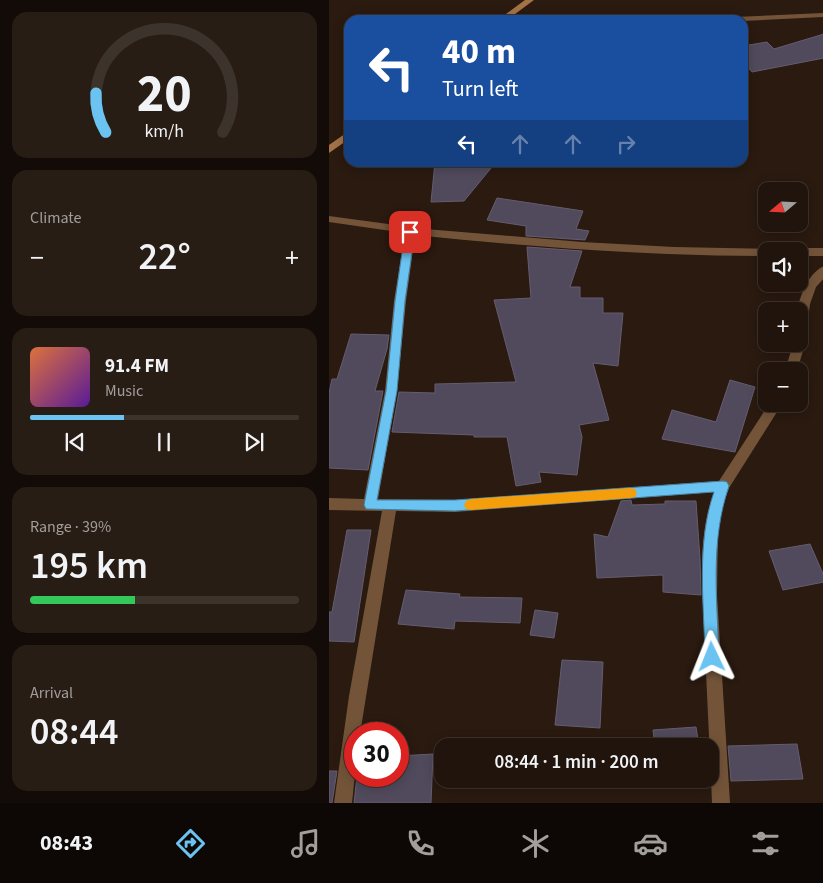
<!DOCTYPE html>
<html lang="en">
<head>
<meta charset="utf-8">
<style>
  body { margin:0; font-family:"Source Sans 3",sans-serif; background:#281d15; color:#f1f3f6; height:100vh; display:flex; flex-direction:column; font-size:19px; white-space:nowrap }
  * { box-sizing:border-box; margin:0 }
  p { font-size:16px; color:#a29e9d }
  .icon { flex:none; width:28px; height:28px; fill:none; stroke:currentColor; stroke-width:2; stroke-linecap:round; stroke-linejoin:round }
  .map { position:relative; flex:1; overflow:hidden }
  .side { display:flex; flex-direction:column; gap:12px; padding:12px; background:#120b07; width:329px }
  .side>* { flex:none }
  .top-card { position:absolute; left:15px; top:15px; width:404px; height:152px; border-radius:15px; box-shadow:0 2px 12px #0003,0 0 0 1px #3d332d; background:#1a4fa0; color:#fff; overflow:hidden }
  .needle { width:32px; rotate:251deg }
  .controls { position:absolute; left:429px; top:182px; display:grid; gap:10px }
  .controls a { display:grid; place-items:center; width:50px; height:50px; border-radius:10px; background:#20140c; box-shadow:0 2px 12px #0003,0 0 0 1px #3d332d; font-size:25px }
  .speed { position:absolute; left:15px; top:722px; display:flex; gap:10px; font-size:25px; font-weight:700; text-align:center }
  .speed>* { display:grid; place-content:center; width:65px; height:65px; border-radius:50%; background:#20140c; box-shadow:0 2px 12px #0003,0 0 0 1px #3d332d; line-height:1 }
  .speed .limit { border:8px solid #d22; background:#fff; color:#111 }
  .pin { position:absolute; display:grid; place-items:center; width:42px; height:42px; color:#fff; margin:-21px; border-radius:10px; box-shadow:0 2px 8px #0006 }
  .me { position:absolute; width:55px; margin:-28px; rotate:358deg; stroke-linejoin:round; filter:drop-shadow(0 0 4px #0008) }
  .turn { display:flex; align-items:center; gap:18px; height:105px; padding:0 15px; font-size:22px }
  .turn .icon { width:65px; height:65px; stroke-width:2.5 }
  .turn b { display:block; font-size:35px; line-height:42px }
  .lanes { display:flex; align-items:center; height:48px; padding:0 15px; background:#0003; justify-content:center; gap:25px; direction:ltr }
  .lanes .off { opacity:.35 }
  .big { font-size:38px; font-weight:600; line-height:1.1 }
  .side .tile { flex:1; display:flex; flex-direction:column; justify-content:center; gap:8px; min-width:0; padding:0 18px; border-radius:15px; background:#281d15 }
  .side .dial { align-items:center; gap:0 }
  .dial svg { height:130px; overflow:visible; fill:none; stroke:#3d332d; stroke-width:7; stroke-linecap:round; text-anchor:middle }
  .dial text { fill:#f1f3f6; stroke:none }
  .song { display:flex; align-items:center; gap:15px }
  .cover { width:60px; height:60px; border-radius:8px; background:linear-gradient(135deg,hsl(20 70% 55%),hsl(270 70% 35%)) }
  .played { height:5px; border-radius:2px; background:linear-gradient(90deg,#6ac3f1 35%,#3d332d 35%) }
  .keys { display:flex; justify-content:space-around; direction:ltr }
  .heat { display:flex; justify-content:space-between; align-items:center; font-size:28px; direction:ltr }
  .charge { height:8px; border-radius:4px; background:linear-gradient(90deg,#34c759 39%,#3d332d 0) }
  .trip { position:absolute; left:105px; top:738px; width:285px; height:50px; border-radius:15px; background:#20140c; box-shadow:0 2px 12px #0003,0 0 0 1px #3d332d; font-weight:600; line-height:50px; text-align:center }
  .dock { display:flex; height:80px; justify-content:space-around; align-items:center; background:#0d0805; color:#a29e9d }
  .dock .icon { width:35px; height:35px }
  .dock .active { color:#6ac3f1 }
  .dock b { font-size:22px; color:#f1f3f6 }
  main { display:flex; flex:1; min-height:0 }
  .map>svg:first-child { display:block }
  .building { fill:#504a5c; stroke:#645d70 }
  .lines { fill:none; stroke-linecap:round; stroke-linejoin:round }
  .minor { fill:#735439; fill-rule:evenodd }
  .secondary { fill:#a37246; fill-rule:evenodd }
  .route { fill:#6ac3f1; stroke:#457f9d }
  .slow { fill:#f59e0b }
</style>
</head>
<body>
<main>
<section class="side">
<div class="tile dial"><svg viewBox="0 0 100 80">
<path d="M14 69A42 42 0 1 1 86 69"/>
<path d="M14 69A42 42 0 0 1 8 45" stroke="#6ac3f1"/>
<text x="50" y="56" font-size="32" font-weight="700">20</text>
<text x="50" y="72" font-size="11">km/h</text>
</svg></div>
<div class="tile"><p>Climate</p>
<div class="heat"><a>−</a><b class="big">22°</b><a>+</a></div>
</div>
<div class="tile">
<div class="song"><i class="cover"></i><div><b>91.4 FM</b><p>Music</p></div></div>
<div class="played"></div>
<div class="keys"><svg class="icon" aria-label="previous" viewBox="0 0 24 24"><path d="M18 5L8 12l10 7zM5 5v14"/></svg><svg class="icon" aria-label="pause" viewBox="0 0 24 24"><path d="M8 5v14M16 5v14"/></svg><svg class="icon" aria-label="next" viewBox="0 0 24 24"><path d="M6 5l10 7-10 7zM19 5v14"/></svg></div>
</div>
<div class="tile"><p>Range · 39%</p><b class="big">195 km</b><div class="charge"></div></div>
<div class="tile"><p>Arrival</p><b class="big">08:44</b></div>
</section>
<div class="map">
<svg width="495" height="803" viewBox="0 0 495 803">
  <rect width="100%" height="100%" fill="#2a1a10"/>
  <g class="building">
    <path d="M495,34V58L423,72L414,61V46L438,42L445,49Z"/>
    <path d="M106,162H167L135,201L102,202Z"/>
    <path d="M168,198L254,211L247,229L260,231L256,240L197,236V226L158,220Z"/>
    <path d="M198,247L253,251L241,287H251V298H274V313H294L289,366L264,363L280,420L250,425L253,437L248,475L210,472L212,482L187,486L178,437H145V435L63,432L70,392L106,393V384L187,382L165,300L202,298Z"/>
    <path d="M22,334L60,335L58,349L46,391H54L39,470L0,468V393L3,379H8Z"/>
    <path d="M401,380L426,387L406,452L333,439L343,410L387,422Z"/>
    <path d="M302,500L303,505L336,504V501H367L371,559L372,595L334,592V575L268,578L265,534L279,537L292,501Z"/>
    <path d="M18,530H42L25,642L0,641V612H3Z"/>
    <path d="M481,544L495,576V582L454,590L440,551Z"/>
    <path d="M77,590L131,594L130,597L193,598L191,623L126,621L125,629L69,624Z"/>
    <path d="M206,610L229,613L225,638L201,635Z"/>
    <path d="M233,660L274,662L271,728L226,725Z"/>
    <path d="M367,727L370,746H326L324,730Z"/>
    <path d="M468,744L474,779L402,781L399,746Z"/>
    <path d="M104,754L102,803H25L28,776H69V756Z"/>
    <path d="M0,771H8L3,803H0Z"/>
    <path d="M330,779H380V783L331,787Z"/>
  </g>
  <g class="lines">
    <g class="minor">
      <path d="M495,13V17L414,21L378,20L382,18Z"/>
      <path d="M0,216L96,229L253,242L345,247L442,249L443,251H438V256C320,256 202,247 86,235L77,301L68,391L49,499L126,500L390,481L440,404H453L400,488L394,505L389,533L388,595L401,803H383C381,751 378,700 376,647C374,597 367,540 385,492L126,512L67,511L31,734H26V774L23,803H5L20,696L53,511L0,510V498L35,499L56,391L65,301L76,233L0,222Z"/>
      <path d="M470,248H495V256H470V251H465Z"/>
      <path d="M495,266V278L487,287L481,304L476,344L468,371H456L464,344H470V311H468C471,296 479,273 495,266Z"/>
    </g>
    <g class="secondary">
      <path d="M196,0H205L178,20H169Z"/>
      <path d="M20,131V139L0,153V145Z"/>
    </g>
  </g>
  <path class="route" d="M81,229L86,232L76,301L68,391L48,500H126L394,481L398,482L400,486C381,541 388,599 390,657L388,662L383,664L378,662L376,657C375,602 367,544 385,492L126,511L37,509L35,505L57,391L66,301L76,232Z"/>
  <path class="slow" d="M301,488L306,489L308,493L306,497L301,498L142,510L137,509L135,505L137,501L142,499Z"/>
</svg>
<div class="controls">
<a><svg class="needle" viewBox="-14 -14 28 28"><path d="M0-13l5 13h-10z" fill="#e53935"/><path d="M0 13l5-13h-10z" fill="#a29e9d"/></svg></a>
<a><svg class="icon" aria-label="sound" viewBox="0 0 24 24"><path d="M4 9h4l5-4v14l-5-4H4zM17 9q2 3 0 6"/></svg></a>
<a>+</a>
<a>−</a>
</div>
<div class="speed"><div class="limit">30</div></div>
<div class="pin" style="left:81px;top:232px;background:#d93025"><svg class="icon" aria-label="arrive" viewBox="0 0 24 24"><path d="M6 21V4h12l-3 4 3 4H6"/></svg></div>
<svg class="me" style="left:383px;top:657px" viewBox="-20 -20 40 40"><path d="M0-17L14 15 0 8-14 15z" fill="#6ac3f1" stroke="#fff" stroke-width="4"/></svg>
<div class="trip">08:44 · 1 min · 200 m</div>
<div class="top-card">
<div class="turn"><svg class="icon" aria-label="left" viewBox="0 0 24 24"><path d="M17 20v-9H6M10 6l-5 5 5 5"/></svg><div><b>40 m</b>Turn left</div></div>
<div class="lanes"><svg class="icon" aria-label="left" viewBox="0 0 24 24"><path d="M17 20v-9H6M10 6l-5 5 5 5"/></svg><svg class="icon off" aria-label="ahead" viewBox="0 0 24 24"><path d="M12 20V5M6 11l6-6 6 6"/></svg><svg class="icon off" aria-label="ahead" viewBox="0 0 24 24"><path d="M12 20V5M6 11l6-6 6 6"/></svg><svg class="icon off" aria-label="right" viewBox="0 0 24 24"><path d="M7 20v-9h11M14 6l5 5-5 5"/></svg></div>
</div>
</div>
</main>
<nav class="dock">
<b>08:43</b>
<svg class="icon active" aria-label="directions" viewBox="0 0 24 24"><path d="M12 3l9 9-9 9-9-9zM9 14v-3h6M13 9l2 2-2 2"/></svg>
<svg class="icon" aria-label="music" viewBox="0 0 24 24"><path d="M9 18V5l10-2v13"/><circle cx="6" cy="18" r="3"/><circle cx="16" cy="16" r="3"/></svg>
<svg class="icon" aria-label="phone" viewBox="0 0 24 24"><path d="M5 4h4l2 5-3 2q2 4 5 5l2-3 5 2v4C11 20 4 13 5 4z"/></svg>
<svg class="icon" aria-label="climate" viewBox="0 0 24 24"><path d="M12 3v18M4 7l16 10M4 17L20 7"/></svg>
<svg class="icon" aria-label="car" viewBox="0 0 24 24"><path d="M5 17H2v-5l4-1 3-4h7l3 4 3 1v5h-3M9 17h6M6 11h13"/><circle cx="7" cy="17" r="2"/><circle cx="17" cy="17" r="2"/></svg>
<svg class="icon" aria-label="filters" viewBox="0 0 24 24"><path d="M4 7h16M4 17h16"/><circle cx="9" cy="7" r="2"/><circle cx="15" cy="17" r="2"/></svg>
</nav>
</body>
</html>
